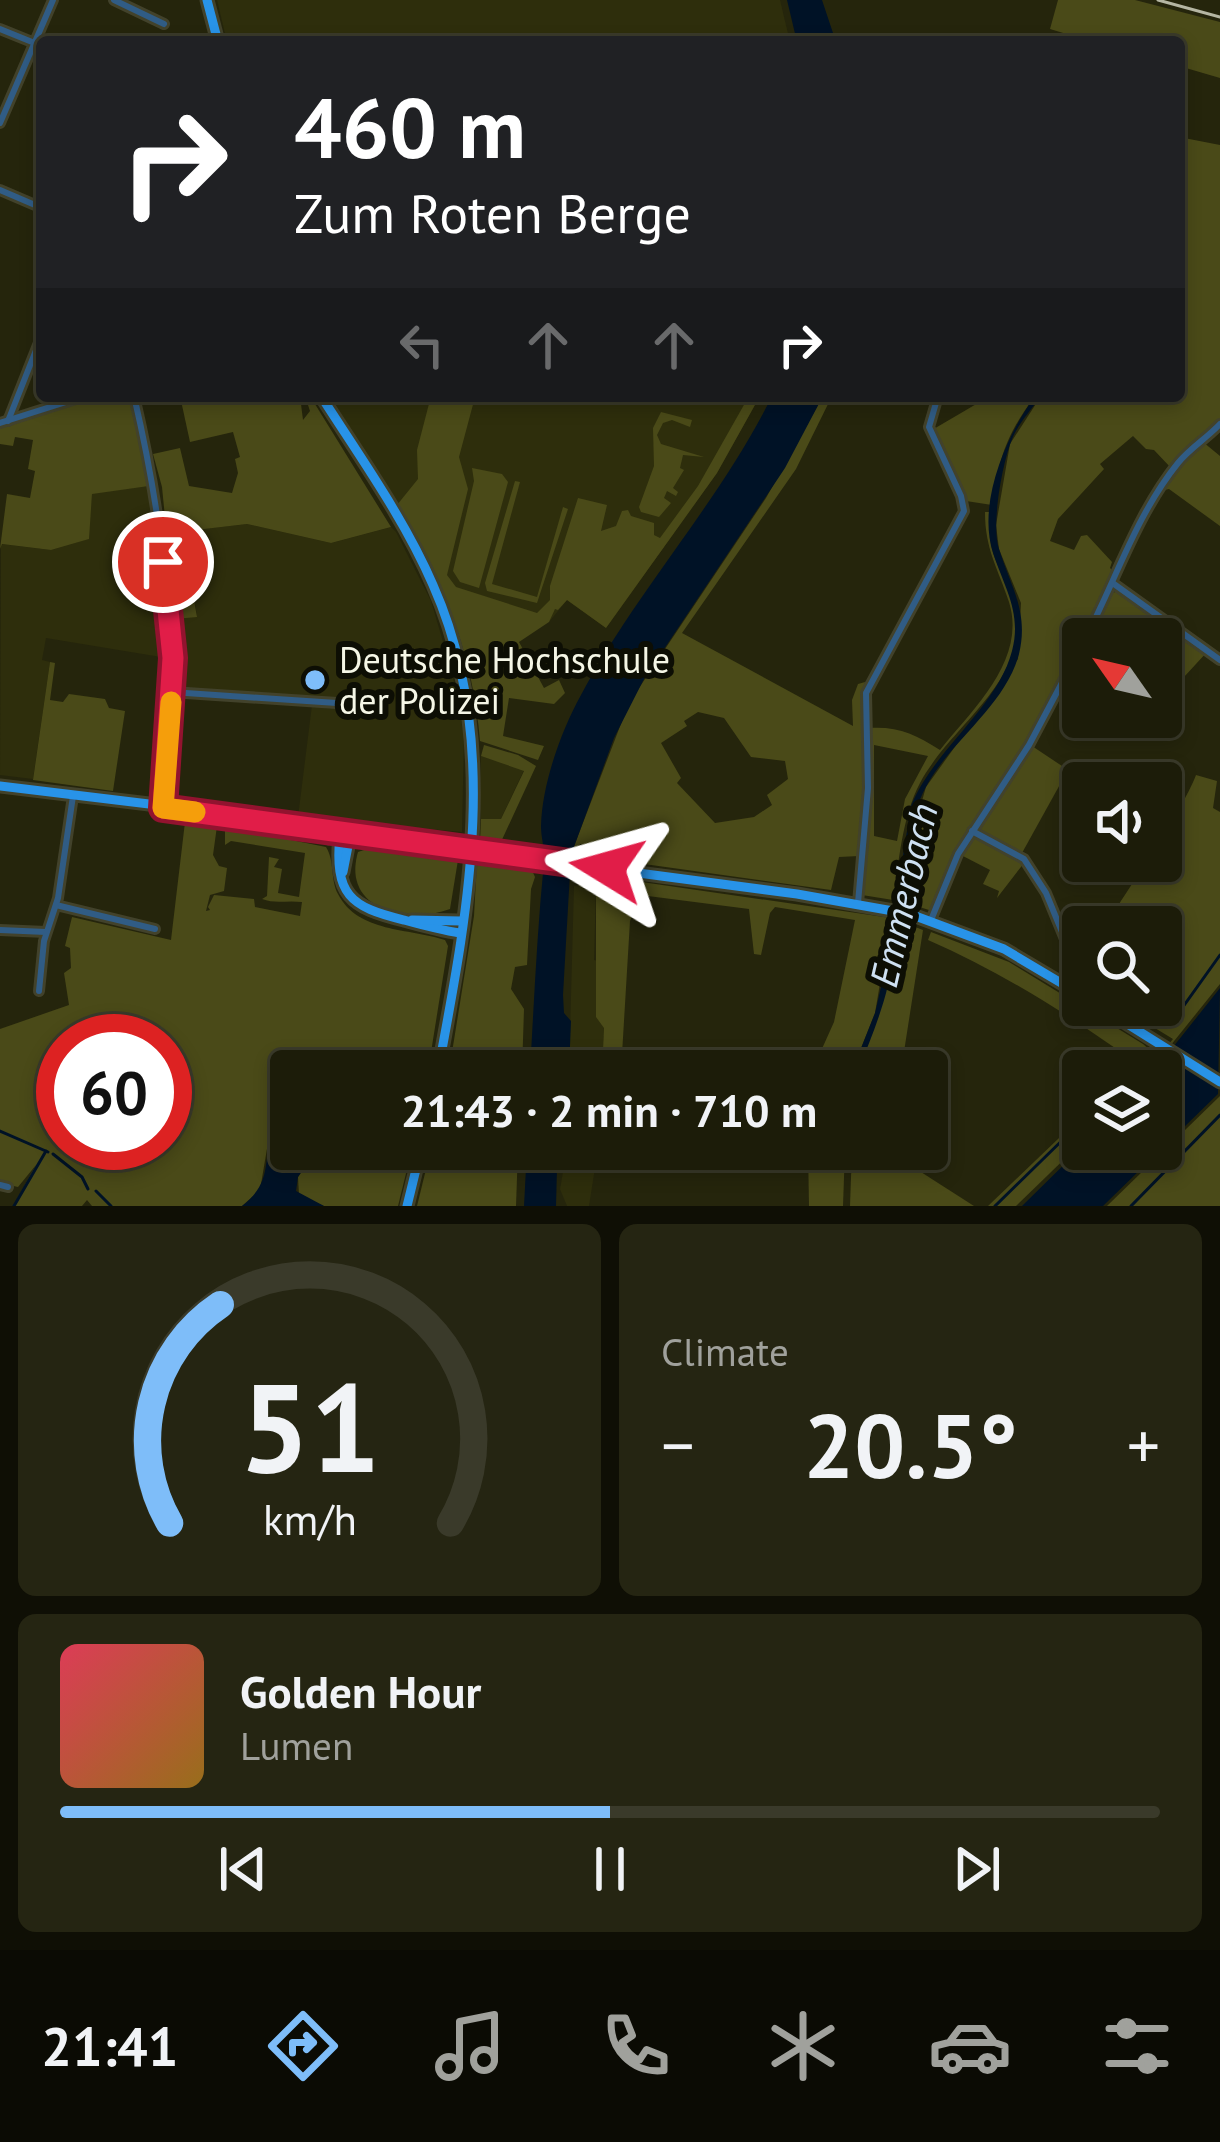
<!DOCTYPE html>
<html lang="en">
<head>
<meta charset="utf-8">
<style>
  body { margin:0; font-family:"PT Sans",sans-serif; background:#252512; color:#f1f3f6; height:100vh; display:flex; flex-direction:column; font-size:45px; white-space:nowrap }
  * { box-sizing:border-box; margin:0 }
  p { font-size:39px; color:#a0a19c }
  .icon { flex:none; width:66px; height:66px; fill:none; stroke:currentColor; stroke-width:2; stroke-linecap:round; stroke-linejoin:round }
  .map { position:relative; height:1206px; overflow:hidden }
  .panel { display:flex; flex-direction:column; gap:18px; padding:18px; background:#0f0f05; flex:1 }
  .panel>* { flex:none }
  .guide { position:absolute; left:36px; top:36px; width:1149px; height:366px; border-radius:12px; box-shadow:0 6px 18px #0003,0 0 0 3px #3a3a2a; background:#202124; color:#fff; overflow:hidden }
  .needle { width:78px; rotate:304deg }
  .tools { position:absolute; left:1062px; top:618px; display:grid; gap:24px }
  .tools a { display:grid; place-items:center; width:120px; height:120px; border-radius:12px; background:#1c1c09; box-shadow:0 6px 18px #0003,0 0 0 3px #3a3a2a; font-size:60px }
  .speed { position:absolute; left:36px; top:1014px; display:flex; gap:24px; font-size:60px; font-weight:700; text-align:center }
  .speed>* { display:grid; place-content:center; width:156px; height:156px; border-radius:50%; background:#1c1c09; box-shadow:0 6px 18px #0003,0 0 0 3px #3a3a2a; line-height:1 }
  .speed .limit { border:18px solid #d22; background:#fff; color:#111 }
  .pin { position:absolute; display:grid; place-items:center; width:102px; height:102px; color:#fff; margin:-51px; border:6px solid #fff; border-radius:50%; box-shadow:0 3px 12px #0007 }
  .me { position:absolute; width:132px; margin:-66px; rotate:278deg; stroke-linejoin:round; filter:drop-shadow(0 0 9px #0008) }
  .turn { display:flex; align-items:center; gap:42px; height:252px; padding:0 60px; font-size:54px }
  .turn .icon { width:156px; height:156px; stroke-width:2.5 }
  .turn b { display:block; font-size:84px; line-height:102px }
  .lanes { display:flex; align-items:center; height:114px; padding:0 60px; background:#0003; justify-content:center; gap:60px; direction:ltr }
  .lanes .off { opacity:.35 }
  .big { font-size:90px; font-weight:700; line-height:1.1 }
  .panel .card { flex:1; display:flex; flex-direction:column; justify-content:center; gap:18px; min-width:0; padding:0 42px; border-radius:18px; background:#252512 }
  .panel .dial { align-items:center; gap:0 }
  .dial svg { height:312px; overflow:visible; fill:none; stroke:#3a3a2a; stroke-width:7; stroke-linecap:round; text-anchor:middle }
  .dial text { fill:#f1f3f6; stroke:none }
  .song { display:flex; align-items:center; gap:36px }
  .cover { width:144px; height:144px; border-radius:18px; background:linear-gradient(135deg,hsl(350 70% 55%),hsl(40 70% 35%)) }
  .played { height:12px; border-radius:6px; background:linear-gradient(90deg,#7ebdf9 50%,#3a3a2a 50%) }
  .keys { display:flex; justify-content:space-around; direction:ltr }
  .heat { display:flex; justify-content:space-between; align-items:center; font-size:66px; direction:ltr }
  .panel .tiles { flex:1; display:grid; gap:18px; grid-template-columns:1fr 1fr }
  .card:last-child { grid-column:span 2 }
  .trip { position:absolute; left:270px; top:1050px; width:678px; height:120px; border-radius:12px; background:#1c1c09; box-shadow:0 6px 18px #0003,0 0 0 3px #3a3a2a; font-weight:700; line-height:120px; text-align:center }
  .menu { display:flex; height:192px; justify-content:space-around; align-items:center; background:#0b0b04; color:#a0a19c }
  .menu .icon { width:84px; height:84px }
  .menu .selected { color:#7ebdf9 }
  .menu b { font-size:54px; color:#f1f3f6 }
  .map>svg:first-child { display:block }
  .built { fill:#2e2e0c }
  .green { fill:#4a4a18; fill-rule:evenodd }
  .water { fill:#001226 }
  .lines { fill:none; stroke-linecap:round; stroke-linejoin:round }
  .stream { stroke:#001226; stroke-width:3 }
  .minor-casing { stroke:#42422b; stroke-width:12 }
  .major-casing { stroke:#42422b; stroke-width:15 }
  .minor { stroke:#305c85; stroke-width:6 }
  .major { stroke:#2893e8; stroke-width:9 }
  .rail { stroke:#b5b6a3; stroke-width:3 }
  .major-bridge-casing { stroke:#42422b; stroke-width:15; stroke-linecap:butt }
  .major-bridge { stroke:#2893e8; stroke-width:9 }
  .route-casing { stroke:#92132f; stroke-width:30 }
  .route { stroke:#e11d48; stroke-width:21 }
  .slow { stroke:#f59e0b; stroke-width:21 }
  .poi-dot { fill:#7ebdf9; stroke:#0d0e04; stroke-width:4.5 }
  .labels { text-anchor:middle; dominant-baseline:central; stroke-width:12; stroke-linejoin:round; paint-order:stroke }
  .poi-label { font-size:36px; fill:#f5f6e6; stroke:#0d0e04; text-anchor:start }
  .water-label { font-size:39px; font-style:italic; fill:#cee0f2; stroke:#0d0e04 }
</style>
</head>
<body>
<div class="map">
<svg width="1220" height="1206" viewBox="0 0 1220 1206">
  <rect width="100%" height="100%" fill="#25250c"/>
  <g class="built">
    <path d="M217,0H780L790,42H227Z"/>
    <path d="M328,396H760L717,473L606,628L567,600L549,622L446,599L403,514Z"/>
    <path d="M149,486L167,658L46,638L42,660L50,662L33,779L0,775L1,544L51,550L88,539L92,493Z"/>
    <path d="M247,524L331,543L391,527L396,532L431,601L452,672L464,737L462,832L298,817L313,697L176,689L175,619L197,616L190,577L200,575L195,530Z"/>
    <path d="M481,756L524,770L501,819H481Z"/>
    <path d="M574,886L596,887L594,960L598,961L604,1028L602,1071H569Z"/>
    <path d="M567,1149H598L589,1206H567L560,1189Z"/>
  </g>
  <g class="green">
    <path d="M1058,0H1135L1220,22V78L1179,66V42H1093L1050,29Z"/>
    <path d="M1179,137L1220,145V420L1172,469L1154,450L1146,449L1133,436L1100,464L1104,469L1058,519L1050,541L1074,550L1081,536L1087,535L1112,562L1110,568L1116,574L1027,741L955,854L933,906L929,910L900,901L907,853L926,787L1018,659L1021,603L999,549L996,525L1010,444L1041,396H1179Z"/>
    <path d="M98,396H129L149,486L92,494L89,539L51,550L2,544L0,549L7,494L30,498L35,471L28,469L33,440L15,437L13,446L0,444V427Z"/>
    <path d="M180,396H300L303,420L310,411L305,396H310L391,527L331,543L247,524L196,530L200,576L190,578L197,617L175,619L162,487L153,454L180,448L189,486L232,493L238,473L235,459L240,457L233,432L190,442Z"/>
    <path d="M431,396L475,397L459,457L468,489L447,575L456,587L537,613L550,600V586L578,498L607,505L601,531L616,526L622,511L628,510L631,516L654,523V535L660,538L698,486L749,396H760L717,473L606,628L567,600L558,610L555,609L549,622L519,642L544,688L559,680L565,693L554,704L509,698L503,736L544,746L538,760L480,741C474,657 442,576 397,505L418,479L417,450Z"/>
    <path d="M823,396H832L796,469L682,633L853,726L852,700L858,684L865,682L862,702L866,788L859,856L839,857L831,890L594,857L593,847L580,844L576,855L571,854L629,703L766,498ZM698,712L724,718L751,757L785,761L788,779L767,795L772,805L754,817L715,823L677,783L681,778L661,743L687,726L684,721Z"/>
    <path d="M990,396H1035C1006,435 999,458 992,505L966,501L932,430Z"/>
    <path d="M661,412L692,420L690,427L672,420L663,423L657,435L661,444L704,457L683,455L680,468L684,470L673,488L678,492L676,496L667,491L664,498L671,503L659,517L641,512L639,507L654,466L653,428Z"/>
    <path d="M1203,442L1220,456V526L1169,489L1160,491L1181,461Z"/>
    <path d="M472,468L502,474L508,482L479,588L460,582L453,571L474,481Z"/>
    <path d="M515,481L520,482L492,584L537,597L563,507L568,509L537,603L487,591L485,583Z"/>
    <path d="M985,512H991C990,524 989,537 992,549C999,575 1019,599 1018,628C1014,691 948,730 920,783C902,817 899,862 893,900L862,895L871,778L868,728C898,726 915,734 940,750C973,709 1027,660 1009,602C998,568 985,550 985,512ZM874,745L928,756L905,799L897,841L874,836Z"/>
    <path d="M1121,590L1207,652L1161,702V639H1088L1112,593Z"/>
    <path d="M50,662L55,663L50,700L63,702L69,694L105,699L109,708L125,711L113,791L33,780Z"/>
    <path d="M484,745L518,755L536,766L500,844L480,842L481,819H501L524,771L481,756Z"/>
    <path d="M1032,746L1068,770L1022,853L978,829Z"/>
    <path d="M1196,775L1217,781L1213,808L1220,812V984L1150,1071H1123L1132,1060C1066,1013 1001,972 928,940L931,932L1009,962L1143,1044L1158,1057L1173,1039L1117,1005H1161V927H1104L1147,861H1161C1161,831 1185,804 1196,775Z"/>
    <path d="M185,822L217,826L213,855L219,866L227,868L224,891L210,895L206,911L210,910L208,907L214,895L254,899L255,907L300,916L302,902C287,900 275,904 262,899L267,896L269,857L279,859L274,867L282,869L278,893L299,897L305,853L231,841L225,845V828L236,829L326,847C335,861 330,879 338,894C358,933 409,928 445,940L448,946L428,1071H291V1111L269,1137L260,1190L242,1206H92L87,1200L82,1206H13L36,1165L18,1187L0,1183V1029L69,1005L64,973L71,968L70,948L65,946L72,917L171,940ZM63,1041H165V1143H63Z"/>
    <path d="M975,836L1024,863L997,898L999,891L983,884L990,870L961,855Z"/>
    <path d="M370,848L458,860L450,909C408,925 341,910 358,852Z"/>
    <path d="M477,861L530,866L535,877L531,889L527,965L515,967L511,989L524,1009L522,1071H449L474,916Z"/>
    <path d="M578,874L611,882L614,878L891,918L875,1013L852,1071H812L834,1022L855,920L775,907L770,913L761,955L754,954L749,909L640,895L630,921L621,1071H602L604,1028L596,1017V888L579,886Z"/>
    <path d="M897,920L923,930L901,1071H858L887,986Z"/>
    <path d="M1220,1096V1206H1107Z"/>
    <path d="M1083,1115V1141L1016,1206H988Z"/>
    <path d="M317,1149H412L398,1206H324L299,1195L298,1177Z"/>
    <path d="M431,1149H518L516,1206H417Z"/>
    <path d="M808,1149H845L843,1206H809Z"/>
    <path d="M852,1149H885L974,1206H850Z"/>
  </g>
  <g class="water">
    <path d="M787,0H822L836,42H797Z"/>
    <path d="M772,396H823L785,468L644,679L614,738L571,855L563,995L564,1013L571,1021L569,1071H530C534,1002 537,932 544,862C545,849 541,838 541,826C542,784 561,731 581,695C637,590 721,500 772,396Z"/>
    <path d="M1035,396H1041C1031,410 1017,425 1011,442C1002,465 991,526 999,549C1011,587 1029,612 1019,654C1003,713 938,747 918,805C899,862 900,926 888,985C881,1015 869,1043 858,1071H852L875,1013L884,974L911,806C934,749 997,708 1012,651C1022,613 1005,589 993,553C977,503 1006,436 1035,396Z"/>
    <path d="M1220,988L1218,1094L1103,1206H1022L1083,1146V1149H1161V1071H1154Z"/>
    <path d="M291,1111V1149H317L298,1177L296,1191L324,1206H242C274,1181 262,1160 273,1126Z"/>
    <path d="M527,1149H567V1157L557,1168L556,1206H524Z"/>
  </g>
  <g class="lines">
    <g class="stream">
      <path d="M1180,1011L1220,955"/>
      <path d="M1128,1071L1138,1060"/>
      <path d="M0,1131L48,1152"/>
      <path d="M53,1154L82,1177L88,1189"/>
      <path d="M96,1191L111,1206"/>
      <path d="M14,1206L46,1151"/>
      <path d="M995,1206L1083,1120"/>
      <path d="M1131,1206L1220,1115"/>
    </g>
    <g class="minor-casing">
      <g id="minor">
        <path d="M114,0L164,24"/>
        <path d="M0,29L42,46"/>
        <path d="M0,123L53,0"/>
        <path d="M0,190L42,208"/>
        <path d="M134,396C166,533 180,668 163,808"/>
        <path d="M8,421L42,335"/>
        <path d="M0,423L85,396"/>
        <path d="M1114,584L1220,660"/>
        <path d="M1085,639C1116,580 1136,515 1178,463C1190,448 1207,438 1220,424"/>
        <path d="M171,692L337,703"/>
        <path d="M972,831L1024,859L1046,893L1069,949"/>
        <path d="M858,903L868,788L866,693L964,511L961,496L929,427L938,396"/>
        <path d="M56,905L155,929"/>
        <path d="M931,920L958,854L1029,745L1083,643"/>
        <path d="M0,930L46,932"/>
        <path d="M39,991L44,941L58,898L73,796"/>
        <path d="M0,1185L8,1187"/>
      </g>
    </g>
    <g class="major-casing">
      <g id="major">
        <path d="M207,0L218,42"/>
        <path d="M321,396C360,457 404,518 433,585C502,740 468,911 438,1071"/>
        <path d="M0,786L182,808L298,828L317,827L340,834"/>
        <path d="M303,830L329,838L340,834L454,849"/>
        <path d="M340,834C334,895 350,907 404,920C422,925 440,930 460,933"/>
        <path d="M472,851L797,894L910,914L1004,949L1083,996"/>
        <path d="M343,872L350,836"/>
        <path d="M412,920L461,921"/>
        <path d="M1097,1005L1220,1082"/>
        <path d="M407,1206L421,1149"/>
      </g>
    </g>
    <use href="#minor" class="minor"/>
    <use href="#major" class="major"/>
    <path class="rail" d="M1158,0L1220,17"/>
    <g class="major-bridge-casing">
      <path id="major-bridge" d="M454,849L472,851"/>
    </g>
    <use href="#major-bridge" class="major-bridge"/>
  </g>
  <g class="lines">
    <g class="route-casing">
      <path id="route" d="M163,562L173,658L163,808L607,868"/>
    </g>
    <use href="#route" class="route"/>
    <path class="slow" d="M171,702L163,808L195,812"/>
  </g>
  <circle class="poi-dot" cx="315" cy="680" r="12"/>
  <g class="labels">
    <g class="poi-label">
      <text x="339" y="659">Deutsche Hochschule<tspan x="339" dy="41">der Polizei</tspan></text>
    </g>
    <g class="water-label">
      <text transform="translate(903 895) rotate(-77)">Emmerbach</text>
    </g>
  </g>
</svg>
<div class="tools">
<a><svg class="needle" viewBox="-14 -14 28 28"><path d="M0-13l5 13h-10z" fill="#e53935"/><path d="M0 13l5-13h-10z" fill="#a0a19c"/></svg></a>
<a><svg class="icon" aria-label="sound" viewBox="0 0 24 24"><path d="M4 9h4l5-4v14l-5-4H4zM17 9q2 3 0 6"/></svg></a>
<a><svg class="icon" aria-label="search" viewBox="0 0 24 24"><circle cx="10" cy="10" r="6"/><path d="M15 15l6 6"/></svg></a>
<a><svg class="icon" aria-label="layers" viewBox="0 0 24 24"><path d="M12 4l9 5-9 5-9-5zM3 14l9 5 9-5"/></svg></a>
</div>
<div class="speed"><div class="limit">60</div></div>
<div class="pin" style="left:163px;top:562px;background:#d93025"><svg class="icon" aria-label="arrive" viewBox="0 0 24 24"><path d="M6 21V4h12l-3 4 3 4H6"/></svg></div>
<svg class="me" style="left:607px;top:868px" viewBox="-20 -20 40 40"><path d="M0-17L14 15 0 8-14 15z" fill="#e11d48" stroke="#fff" stroke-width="4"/></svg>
<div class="trip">21:43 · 2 min · 710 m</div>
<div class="guide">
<div class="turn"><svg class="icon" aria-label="right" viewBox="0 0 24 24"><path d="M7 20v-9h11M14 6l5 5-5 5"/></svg><div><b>460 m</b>Zum Roten Berge</div></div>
<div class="lanes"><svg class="icon off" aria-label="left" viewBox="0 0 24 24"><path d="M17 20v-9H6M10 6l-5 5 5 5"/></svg><svg class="icon off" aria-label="ahead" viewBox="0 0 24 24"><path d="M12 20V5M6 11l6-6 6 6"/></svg><svg class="icon off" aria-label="ahead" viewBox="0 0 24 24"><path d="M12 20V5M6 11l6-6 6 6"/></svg><svg class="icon" aria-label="right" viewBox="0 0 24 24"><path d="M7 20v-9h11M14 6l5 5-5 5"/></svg></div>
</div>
</div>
<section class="panel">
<div class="tiles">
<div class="card dial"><svg viewBox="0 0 100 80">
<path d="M14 69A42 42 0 1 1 86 69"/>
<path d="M14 69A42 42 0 0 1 27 13" stroke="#7ebdf9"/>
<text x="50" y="56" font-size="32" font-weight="700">51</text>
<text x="50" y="72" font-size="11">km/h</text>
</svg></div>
<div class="card"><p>Climate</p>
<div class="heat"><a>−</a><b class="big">20.5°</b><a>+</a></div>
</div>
<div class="card">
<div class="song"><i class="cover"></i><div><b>Golden Hour</b><p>Lumen</p></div></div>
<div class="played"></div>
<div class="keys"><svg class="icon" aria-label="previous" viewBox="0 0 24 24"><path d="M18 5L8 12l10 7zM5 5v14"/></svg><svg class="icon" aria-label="pause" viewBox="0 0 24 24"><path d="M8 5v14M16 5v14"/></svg><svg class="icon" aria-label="next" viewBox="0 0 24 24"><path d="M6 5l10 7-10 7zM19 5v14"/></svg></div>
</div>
</div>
</section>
<nav class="menu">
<b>21:41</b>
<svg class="icon selected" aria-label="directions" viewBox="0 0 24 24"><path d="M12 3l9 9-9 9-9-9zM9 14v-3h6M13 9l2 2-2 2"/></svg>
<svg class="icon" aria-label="music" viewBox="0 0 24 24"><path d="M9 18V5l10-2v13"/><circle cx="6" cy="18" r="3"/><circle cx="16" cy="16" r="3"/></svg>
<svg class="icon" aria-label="phone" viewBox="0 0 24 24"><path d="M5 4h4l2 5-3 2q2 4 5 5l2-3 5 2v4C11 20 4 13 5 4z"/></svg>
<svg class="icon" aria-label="climate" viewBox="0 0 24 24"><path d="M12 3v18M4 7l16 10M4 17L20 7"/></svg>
<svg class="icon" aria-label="car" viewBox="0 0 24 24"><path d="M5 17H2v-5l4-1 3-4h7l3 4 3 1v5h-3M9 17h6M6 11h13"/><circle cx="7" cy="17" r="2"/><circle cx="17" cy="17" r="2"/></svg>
<svg class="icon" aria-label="filters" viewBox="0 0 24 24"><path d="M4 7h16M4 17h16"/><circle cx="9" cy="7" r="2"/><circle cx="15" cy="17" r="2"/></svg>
</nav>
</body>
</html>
